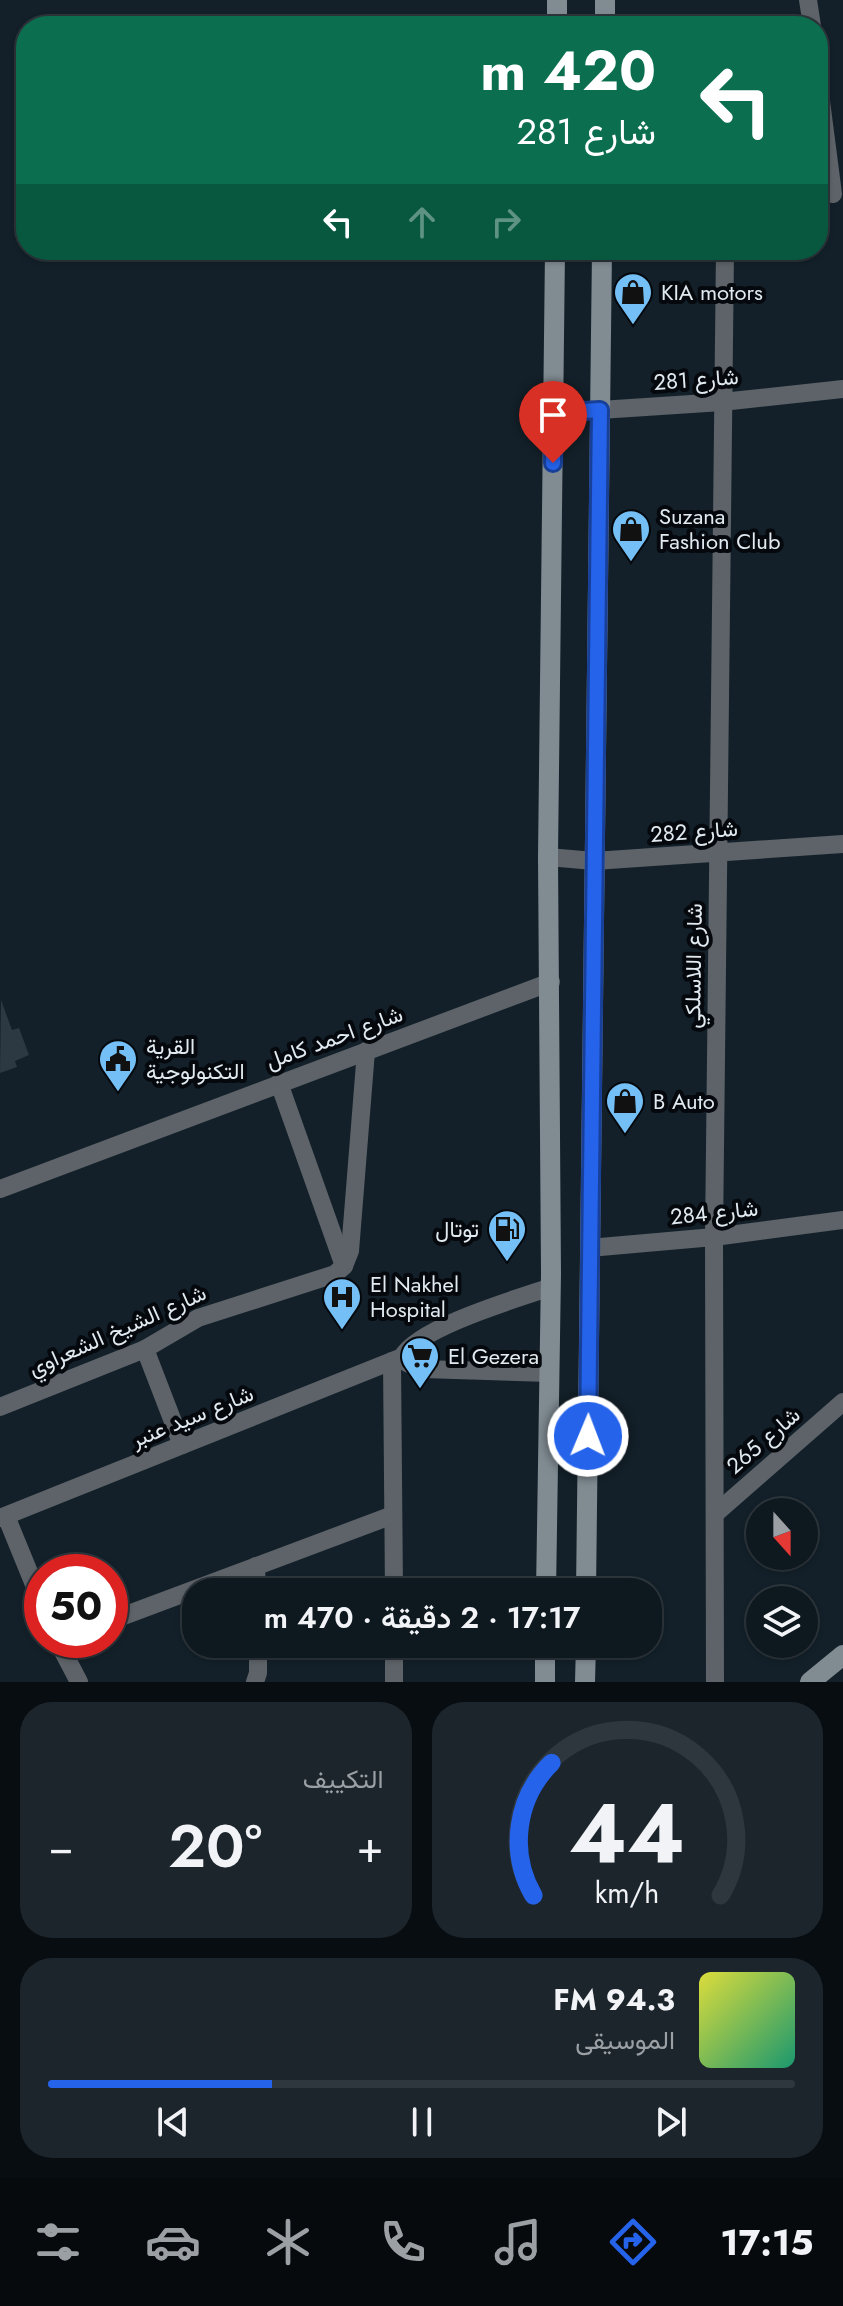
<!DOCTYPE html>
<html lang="ar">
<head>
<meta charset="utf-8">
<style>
  body { margin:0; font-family:Jost,Vazirmatn,sans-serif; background:#1c252c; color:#f1f3f6; direction:rtl; height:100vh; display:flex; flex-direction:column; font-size:30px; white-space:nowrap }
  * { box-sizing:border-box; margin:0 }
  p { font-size:26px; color:#9ba0a4 }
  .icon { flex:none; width:44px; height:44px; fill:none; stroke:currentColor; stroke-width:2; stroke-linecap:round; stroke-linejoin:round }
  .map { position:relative; height:1682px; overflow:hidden; direction:ltr }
  .side { display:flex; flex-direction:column; gap:20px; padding:20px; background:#080d11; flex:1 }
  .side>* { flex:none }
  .top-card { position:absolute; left:16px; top:16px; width:812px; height:244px; border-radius:32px; box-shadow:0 2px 6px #0004,0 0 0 2px #2e373d; direction:rtl; background:#0b6e4f; color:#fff; overflow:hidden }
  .needle { width:52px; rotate:159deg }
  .controls { position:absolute; left:746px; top:1498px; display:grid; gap:16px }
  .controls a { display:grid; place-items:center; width:72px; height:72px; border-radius:50%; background:#0e181f; box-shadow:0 2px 6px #0004,0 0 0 2px #2e373d; font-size:40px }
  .speed { position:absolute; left:24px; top:1554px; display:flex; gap:16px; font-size:40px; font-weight:700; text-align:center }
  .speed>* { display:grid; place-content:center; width:104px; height:104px; border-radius:50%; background:#0e181f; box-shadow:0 2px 6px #0004,0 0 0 2px #2e373d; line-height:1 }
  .speed .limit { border:12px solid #d22; background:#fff; color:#111 }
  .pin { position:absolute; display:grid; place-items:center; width:68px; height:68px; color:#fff; margin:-82px -34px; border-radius:50% 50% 50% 0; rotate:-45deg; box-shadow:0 0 8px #0007 }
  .pin .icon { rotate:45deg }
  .me { position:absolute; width:88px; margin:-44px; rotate:1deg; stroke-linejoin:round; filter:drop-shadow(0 0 6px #0008) }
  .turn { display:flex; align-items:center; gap:28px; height:168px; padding:0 40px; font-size:36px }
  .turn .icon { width:104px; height:104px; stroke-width:2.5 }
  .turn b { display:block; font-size:56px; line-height:68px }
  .lanes { display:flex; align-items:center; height:76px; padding:0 40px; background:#0003; justify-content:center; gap:40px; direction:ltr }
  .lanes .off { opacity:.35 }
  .big { font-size:60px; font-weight:600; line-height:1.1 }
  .side .tile { flex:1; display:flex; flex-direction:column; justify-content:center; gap:12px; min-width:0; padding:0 28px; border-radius:32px; background:#1c252c }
  .side .dial { align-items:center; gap:0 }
  .dial svg { height:208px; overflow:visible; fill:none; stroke:#2e373d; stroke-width:7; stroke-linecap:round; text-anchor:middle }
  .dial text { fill:#f1f3f6; stroke:none }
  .song { display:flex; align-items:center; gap:24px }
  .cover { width:96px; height:96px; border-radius:12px; background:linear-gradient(135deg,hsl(60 70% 55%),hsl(160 70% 35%)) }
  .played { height:8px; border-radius:4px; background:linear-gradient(90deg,#2563eb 30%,#2e373d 30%) }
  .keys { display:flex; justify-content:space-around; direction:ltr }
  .heat { display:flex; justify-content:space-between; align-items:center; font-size:44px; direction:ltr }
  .side .tiles { flex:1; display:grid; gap:20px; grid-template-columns:1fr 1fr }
  .tile:last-child { grid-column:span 2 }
  .trip { position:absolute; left:182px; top:1578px; width:480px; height:80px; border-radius:32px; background:#0e181f; box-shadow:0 2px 6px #0004,0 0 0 2px #2e373d; font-weight:600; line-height:80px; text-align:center; direction:rtl }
  .tab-bar { display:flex; height:128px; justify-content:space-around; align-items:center; background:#060a0c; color:#9ba0a4 }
  .tab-bar .icon { width:56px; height:56px }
  .tab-bar .on { color:#2563eb }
  .tab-bar b { font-size:36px; color:#f1f3f6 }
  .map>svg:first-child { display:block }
  .building { fill:#2c3943 }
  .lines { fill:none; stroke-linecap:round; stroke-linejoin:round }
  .street { stroke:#5d6368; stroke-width:18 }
  .secondary { stroke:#808b92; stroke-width:20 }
  .route-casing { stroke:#184099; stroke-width:20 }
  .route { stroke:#2563eb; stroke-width:14 }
  .labels { text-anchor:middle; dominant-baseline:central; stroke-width:8; stroke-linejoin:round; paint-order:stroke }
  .poi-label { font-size:22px; fill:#e1eaf0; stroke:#05090d; text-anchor:start }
  .street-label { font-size:22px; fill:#e1eaf0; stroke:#05090d }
</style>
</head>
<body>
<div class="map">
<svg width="843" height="1682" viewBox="0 0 843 1682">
  <rect width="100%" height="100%" fill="#132029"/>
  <path class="building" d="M1,1000L12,1030L19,1028L29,1055L15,1061L17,1067L0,1073Z"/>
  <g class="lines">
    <g class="street">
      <path d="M808,0L812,26"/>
      <path d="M818,78L833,194"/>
      <path d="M554,403L584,411L600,410L722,402L843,389"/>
      <path d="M548,857L594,861L843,844"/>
      <path d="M279,1083L344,1266"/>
      <path d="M0,1189L551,982"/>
      <path d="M589,1248L714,1237L843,1220"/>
      <path d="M145,1349L182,1445"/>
      <path d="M402,1357L407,1363L423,1369L550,1373"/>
      <path d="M392,1361L394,1592"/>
      <path d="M0,1407L145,1349L198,1318L335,1274L344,1266L350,1251L366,1051"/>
      <path d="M715,1514L843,1402"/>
      <path d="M6,1516L42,1604"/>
      <path d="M0,1518L402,1357C419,1327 516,1299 551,1287"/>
      <path d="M256,1566L257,1592"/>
      <path d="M110,1621L393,1515"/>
      <path d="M57,1640L79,1682"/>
      <path d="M394,1644V1682"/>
      <path d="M255,1682L258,1673V1644"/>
      <path d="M715,1682L714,1237L725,250"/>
    </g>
    <g class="secondary">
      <path d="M557,26V0"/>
      <path d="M605,26V0"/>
      <path d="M546,1592L551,1274L548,857L555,250"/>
      <path d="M586,1592L602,250"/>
      <path d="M545,1682V1644"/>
      <path d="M585,1682L586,1644"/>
      <path d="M810,1682L843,1655"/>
    </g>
  </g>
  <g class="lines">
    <g class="route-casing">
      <path id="route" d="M553,463L554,403L584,411L600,410L588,1436"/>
    </g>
    <use href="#route" class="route"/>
  </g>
  <defs>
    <g id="shop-pin" transform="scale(2)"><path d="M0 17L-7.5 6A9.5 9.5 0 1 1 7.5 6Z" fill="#74c0f6" stroke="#05090d"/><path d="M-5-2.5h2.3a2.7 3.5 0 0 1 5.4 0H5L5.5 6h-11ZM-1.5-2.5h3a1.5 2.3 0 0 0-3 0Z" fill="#111"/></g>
    <g id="civic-pin" transform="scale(2)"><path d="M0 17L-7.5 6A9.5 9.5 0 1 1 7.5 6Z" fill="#74c0f6" stroke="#05090d"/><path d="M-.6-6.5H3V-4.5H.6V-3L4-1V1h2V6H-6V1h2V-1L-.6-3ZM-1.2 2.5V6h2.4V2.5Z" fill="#111"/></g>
    <g id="fuel-pin" transform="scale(2)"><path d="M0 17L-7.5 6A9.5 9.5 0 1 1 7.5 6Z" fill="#74c0f6" stroke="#05090d"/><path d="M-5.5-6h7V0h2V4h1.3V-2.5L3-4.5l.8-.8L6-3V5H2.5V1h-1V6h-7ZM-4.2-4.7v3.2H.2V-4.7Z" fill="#111"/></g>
    <g id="hospital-pin" transform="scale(2)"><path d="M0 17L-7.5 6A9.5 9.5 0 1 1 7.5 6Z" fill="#74c0f6" stroke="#05090d"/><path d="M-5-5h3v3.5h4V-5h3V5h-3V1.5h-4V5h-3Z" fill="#111"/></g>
    <g id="supermarket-pin" transform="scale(2)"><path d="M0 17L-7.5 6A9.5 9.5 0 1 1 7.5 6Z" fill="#74c0f6" stroke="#05090d"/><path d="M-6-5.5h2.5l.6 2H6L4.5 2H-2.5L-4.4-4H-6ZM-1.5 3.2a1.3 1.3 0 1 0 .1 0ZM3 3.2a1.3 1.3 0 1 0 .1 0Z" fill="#111"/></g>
  </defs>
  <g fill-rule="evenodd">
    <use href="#shop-pin" x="633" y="292"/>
    <use href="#shop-pin" x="631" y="529"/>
    <use href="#civic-pin" x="118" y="1059"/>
    <use href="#shop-pin" x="625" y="1101"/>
    <use href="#fuel-pin" x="507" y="1229"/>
    <use href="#hospital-pin" x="342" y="1297"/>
    <use href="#supermarket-pin" x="420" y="1356"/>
  </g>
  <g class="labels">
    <g class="poi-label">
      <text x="661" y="292">KIA motors</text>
      <text x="659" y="516">Suzana<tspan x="659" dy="25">Fashion Club</tspan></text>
      <text x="146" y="1046">القرية<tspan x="146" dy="25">التكنولوجية</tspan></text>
      <text x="653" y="1101">B Auto</text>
      <text x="479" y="1229" text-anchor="end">توتال</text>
      <text x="370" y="1284">El Nakhel<tspan x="370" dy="25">Hospital</tspan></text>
      <text x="448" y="1356">El Gezera</text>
    </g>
    <g class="street-label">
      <text transform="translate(696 379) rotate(-4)">شارع 281</text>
      <text transform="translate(694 831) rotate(-4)">شارع 282</text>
      <text transform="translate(693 966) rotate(-89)">شارع اللاسلكي</text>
      <text transform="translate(334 1037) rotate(-20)">شارع احمد كامل</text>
      <text transform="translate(714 1212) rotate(-6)">شارع 284</text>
      <text transform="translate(117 1330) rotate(-24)">شارع الشيخ الشعراوي</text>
      <text transform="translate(192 1416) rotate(-22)">شارع سيد عنبر</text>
      <text transform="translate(763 1440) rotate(-41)">شارع 265</text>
    </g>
  </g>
</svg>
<div class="controls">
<a><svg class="needle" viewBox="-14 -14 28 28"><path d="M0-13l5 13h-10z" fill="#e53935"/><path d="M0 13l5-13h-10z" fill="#9ba0a4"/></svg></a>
<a><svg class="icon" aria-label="layers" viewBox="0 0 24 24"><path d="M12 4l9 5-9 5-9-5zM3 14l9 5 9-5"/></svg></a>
</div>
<div class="speed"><div class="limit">50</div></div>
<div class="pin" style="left:553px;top:463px;background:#d93025"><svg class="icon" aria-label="arrive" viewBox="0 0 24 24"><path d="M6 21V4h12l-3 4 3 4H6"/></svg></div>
<svg class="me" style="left:588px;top:1436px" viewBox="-20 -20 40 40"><circle r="17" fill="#2563eb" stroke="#fff" stroke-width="3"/><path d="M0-11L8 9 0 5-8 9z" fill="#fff"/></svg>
<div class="trip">17:17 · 2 دقيقة · 470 m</div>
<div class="top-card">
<div class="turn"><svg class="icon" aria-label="left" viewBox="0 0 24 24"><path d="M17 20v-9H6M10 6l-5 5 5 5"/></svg><div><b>420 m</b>شارع 281</div></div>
<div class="lanes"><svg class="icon" aria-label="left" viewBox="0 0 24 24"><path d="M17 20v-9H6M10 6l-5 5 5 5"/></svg><svg class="icon off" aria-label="ahead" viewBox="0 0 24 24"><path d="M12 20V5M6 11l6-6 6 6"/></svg><svg class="icon off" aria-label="right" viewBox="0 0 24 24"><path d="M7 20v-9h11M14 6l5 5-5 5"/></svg></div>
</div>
</div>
<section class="side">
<div class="tiles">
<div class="tile dial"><svg viewBox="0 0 100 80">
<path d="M14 69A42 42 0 1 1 86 69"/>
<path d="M14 69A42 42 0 0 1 21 18" stroke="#2563eb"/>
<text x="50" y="56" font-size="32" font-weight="700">44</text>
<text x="50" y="72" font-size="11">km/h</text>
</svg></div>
<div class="tile"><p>التكييف</p>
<div class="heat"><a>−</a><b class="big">20°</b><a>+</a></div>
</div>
<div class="tile">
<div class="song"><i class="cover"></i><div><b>94.3 FM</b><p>الموسيقى</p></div></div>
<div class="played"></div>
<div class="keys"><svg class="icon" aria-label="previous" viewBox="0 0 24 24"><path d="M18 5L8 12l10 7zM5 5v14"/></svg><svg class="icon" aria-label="pause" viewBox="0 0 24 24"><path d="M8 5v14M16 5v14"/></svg><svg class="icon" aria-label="next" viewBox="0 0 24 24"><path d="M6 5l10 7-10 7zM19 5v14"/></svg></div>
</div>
</div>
</section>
<nav class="tab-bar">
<b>17:15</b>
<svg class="icon on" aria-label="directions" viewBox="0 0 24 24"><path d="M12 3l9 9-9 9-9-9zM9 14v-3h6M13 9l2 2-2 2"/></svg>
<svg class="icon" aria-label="music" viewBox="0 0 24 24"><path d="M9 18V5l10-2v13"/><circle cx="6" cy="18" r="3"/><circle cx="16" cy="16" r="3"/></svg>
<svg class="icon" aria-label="phone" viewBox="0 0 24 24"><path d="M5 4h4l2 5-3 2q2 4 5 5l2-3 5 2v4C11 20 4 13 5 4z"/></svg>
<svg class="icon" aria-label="climate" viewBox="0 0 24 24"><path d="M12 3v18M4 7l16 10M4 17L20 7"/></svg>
<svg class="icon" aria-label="car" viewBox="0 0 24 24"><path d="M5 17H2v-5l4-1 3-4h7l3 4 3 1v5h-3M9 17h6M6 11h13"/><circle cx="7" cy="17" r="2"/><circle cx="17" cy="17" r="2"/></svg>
<svg class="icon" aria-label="filters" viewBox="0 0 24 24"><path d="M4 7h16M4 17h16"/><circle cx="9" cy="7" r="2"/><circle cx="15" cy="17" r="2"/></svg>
</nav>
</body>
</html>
